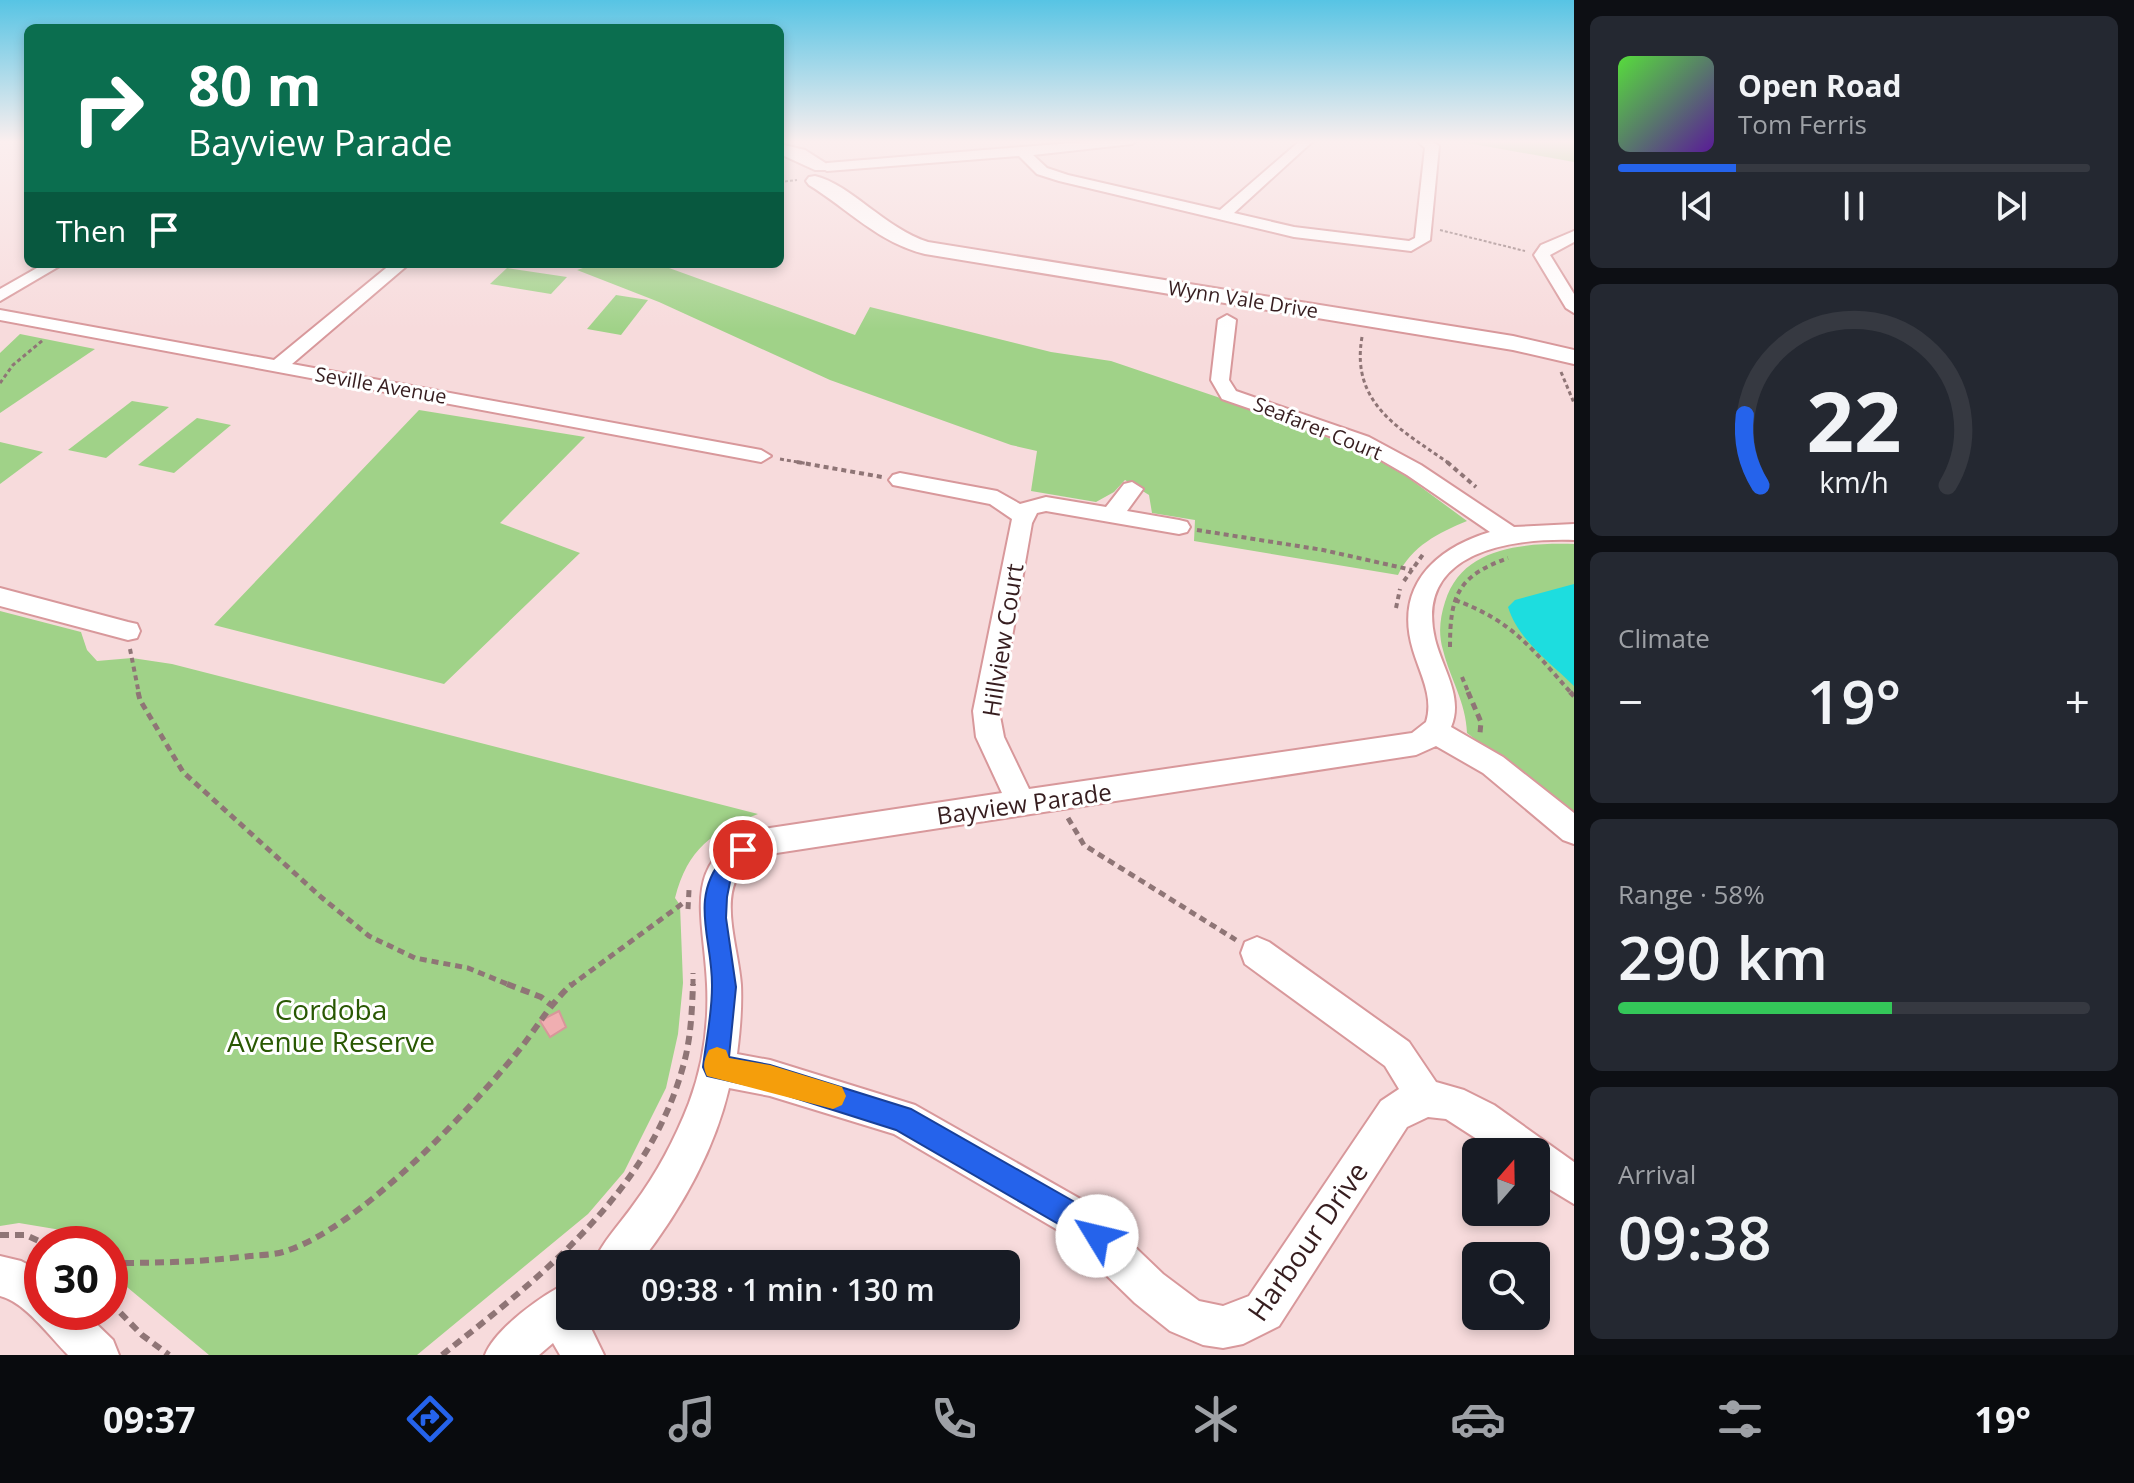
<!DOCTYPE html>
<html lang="en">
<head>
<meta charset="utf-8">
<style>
  body { margin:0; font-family:"Open Sans",sans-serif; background:#242831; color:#f1f3f6; height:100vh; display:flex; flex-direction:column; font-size:30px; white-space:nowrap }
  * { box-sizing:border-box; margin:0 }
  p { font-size:26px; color:#9ea1a6 }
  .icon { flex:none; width:44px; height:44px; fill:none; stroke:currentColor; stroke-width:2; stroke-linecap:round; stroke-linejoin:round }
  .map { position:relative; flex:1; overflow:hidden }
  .side { display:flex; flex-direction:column; gap:16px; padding:16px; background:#0d0f14; width:560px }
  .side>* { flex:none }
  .top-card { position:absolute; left:24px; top:24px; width:760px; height:244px; border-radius:12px; box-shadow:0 4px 12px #0003; background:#0b6e4f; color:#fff; overflow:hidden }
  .needle { width:52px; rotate:20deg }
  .tools { position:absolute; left:1462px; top:1138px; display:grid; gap:16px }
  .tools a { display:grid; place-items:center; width:88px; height:88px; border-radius:12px; background:#171b24; box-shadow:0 4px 12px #0003; font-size:40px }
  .speed { position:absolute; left:24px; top:1226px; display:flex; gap:16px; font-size:40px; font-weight:700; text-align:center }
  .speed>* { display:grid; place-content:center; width:104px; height:104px; border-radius:50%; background:#171b24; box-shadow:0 4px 12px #0003; line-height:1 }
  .speed .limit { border:12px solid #d22; background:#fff; color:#111 }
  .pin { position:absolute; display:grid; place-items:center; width:68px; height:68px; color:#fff; margin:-34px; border:4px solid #fff; border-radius:50%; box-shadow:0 2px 8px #0007 }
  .me { position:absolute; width:88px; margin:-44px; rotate:306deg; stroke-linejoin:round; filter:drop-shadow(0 0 6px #0008) }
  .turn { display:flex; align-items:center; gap:28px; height:168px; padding:0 32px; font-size:36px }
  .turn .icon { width:104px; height:104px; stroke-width:2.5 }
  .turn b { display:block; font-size:56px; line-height:68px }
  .then { display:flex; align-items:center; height:76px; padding:0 32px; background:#0003; gap:16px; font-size:30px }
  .big { font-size:60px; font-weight:600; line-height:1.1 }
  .side .widget { flex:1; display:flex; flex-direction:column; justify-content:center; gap:12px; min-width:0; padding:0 28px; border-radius:12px; background:#242831 }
  .side .dial { align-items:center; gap:0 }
  .dial svg { height:208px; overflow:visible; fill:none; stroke:#363941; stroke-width:7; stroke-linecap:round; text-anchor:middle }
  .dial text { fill:#f1f3f6; stroke:none }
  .song { display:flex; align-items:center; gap:24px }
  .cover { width:96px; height:96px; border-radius:12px; background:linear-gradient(135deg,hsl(110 70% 55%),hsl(270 70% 35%)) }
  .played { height:8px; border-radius:4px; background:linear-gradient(90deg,#2563eb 25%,#363941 25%) }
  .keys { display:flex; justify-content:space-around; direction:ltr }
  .heat { display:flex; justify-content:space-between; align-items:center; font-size:44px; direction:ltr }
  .charge { height:12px; border-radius:6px; background:linear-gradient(90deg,#34c759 58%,#363941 0) }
  .trip { position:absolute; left:556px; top:1250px; width:464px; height:80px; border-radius:12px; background:#171b24; box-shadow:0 4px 12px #0003; font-weight:600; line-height:80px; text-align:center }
  .menu { display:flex; height:128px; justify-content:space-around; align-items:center; background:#090b0e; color:#9ea1a6 }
  .menu .icon { width:56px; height:56px }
  .menu .current { color:#2563eb }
  .menu b { font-size:36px; color:#f1f3f6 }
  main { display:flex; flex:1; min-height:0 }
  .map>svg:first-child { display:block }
  .green { fill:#a0d288 }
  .water { fill:#1ddddf }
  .building { fill:#f0aeb1; stroke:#d7979a; stroke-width:2 }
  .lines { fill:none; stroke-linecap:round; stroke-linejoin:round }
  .minor-casing { stroke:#d8989b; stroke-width:4 }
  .major-casing { stroke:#d8989b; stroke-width:4 }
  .path-far4 { stroke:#8f7576; stroke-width:2; stroke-dasharray:3 2; stroke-linecap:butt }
  .path-far3 { stroke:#8f7576; stroke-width:3; stroke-dasharray:4 3; stroke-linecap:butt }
  .path-far2 { stroke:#8f7576; stroke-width:4; stroke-dasharray:5 4; stroke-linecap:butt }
  .path-far1 { stroke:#8f7576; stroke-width:5; stroke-dasharray:7 5; stroke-linecap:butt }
  .path { stroke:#8f7576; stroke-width:6; stroke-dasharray:9 6; stroke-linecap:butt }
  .minor { fill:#fff; fill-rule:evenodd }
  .major { fill:#fff; fill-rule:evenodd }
  .route { fill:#2563eb; stroke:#184099; stroke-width:2 }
  .slow { fill:#f59e0b }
  .labels { text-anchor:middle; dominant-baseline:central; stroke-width:6; stroke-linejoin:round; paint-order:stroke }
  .far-street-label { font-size:20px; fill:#361d1f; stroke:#fff }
  .street-label { font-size:24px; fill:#361d1f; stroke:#fff }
  .near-park-label { font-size:28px; fill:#295803; stroke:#fff }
  .near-street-label { font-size:28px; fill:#361d1f; stroke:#fff }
</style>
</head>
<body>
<main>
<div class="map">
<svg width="1574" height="1355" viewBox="0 0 1574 1355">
  <rect width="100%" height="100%" fill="#f7dbdc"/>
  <g class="green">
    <path d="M1422,140H1574V162L1451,140Z"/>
    <path d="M595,264H658L855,335L870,307L1051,352L1111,361L1285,420L1369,455L1406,476L1467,521C1438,533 1412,546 1398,575L1194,541L1195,520L1152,513L1149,495L1125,480L1114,492L1096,502L1031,491L1037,451L1011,445L830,380L659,302L577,270Z"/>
    <path d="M507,268L567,277L551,294L490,284Z"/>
    <path d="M616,295L648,300L621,335L587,329Z"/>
    <path d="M20,334L95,349L0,413V353Z"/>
    <path d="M132,401L169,407L106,458L68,450Z"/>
    <path d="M419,410L585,437L500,523L580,553L444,684L214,625Z"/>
    <path d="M197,418L231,425L174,473L138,465Z"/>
    <path d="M0,442L43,452L0,484Z"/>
    <path d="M1574,544V815L1467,733C1466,702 1450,679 1443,650C1438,633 1440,618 1445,602C1462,546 1524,543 1574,544Z"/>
    <path d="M0,611L81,632L87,650L97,661L132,658L172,664L758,814C712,832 688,848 675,898L680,905L683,983L678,1034L666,1088L624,1172L588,1214L417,1355H209L110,1273V1244H76L61,1230L19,1223L0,1226Z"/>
  </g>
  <path class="water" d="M1574,584V686C1551,663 1518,640 1508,607L1515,600Z"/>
  <path class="building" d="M559,1011L566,1027L550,1037L540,1021Z"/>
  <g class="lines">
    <g class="minor-casing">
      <g id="minor">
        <path d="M1108,140H1138L1132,144L1033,155L1047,168L1068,175L1220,210L1301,140H1314L1234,213L1294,227L1409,241L1415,238L1425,148L1416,140H1430L1439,146L1430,240L1411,251L1294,237L1059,181L1037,174L1019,156L827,171L820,167L827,163Z"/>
        <path d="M1574,231V242L1550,255L1574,294V313L1566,308L1534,255L1541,245Z"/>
        <path d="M44,264H63L0,301V289Z"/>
        <path d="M391,264H409L292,364L761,450L771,456L761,462L0,320V310L274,360Z"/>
        <path d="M1227,315L1236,320L1229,380L1236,391L1369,437L1421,465L1514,527L1574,524V540C1512,538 1414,551 1435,639C1442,668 1464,697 1451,727L1503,757L1574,813V844L1563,840L1483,773L1436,746L1416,755L770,854C707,871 738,939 741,985C742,1008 740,1031 737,1054L770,1060L915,1105L1091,1205L1163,1274L1199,1301L1223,1306L1249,1296L1381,1101L1399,1089L1385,1066L1245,964L1241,953L1245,942L1257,937L1269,942L1409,1042L1436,1082L1464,1090L1494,1105L1574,1162V1204L1536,1181V1152H1497L1446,1119L1428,1117L1407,1127L1279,1326L1243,1344L1223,1348L1203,1345L1170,1331L1135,1303L1063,1233L894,1134L770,1096L729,1088C714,1152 679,1213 639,1264H593C602,1242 620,1224 634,1204C657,1173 675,1139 689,1103C703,1066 709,1024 707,984C704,912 676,852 770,828L1002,793L976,737L973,711L1012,519L990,504L893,485L889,480L893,475L900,473L997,491L1020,504L1046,497L1106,507L1124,484L1132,482L1143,489L1127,511L1179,520L1187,522L1190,527L1187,532L1179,534L1046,511L1037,513L1032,523L999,711L1004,737L1029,789L1412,733L1426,722C1434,697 1420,674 1413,650C1394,587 1434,549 1490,532L1407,475L1355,445L1222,399L1211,380L1218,320Z"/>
        <path d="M0,588L128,622L137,624L140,631L137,638L128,640L0,606Z"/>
        <path d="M0,1256L21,1261L42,1272V1312H84L113,1340L119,1355H68C49,1336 25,1302 0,1296Z"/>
        <path d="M570,1282V1316H585L604,1355H560L553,1343L539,1355H485C495,1329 544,1293 570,1282Z"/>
      </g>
    </g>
    <g class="major-casing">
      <g id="major">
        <path d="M780,144L805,150L830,166L827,170H815L780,154Z"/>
        <path d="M815,176C850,184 886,229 928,242L1513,336L1574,350V364L1513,350L925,254C879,243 848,209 809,185L806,181L809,177Z"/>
      </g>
    </g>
    <g class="path-far4">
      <path d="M780,182L797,180"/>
      <path d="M1440,230L1525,251"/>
    </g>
    <g class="path-far3">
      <path d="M1362,337C1350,405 1402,430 1450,464"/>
      <path d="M1561,372L1574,403"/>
      <path d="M0,383L13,365L43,340"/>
      <path d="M780,459L809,464"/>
    </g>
    <g class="path-far2">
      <path d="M797,462L882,477"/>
      <path d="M1447,462L1476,487"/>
      <path d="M1197,530L1323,550L1412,570"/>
      <path d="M1404,581L1424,553"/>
      <path d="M1455,600C1513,621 1532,649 1572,694"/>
      <path d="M1396,608L1400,589"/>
      <path d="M1450,647C1450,595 1458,576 1508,558"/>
      <path d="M130,649L139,694"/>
      <path d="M1462,677L1469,694"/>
    </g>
    <g class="path-far1">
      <path d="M138,692L140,700L183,772L321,897L369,936L415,958L468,968L512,986"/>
      <path d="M1468,692L1481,722L1480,733"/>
      <path d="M1570,692L1574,696"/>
      <path d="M1068,818L1084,845L1236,940"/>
      <path d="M688,909L689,890"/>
      <path d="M570,986L686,901"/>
      <path d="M693,986V973"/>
    </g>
    <g class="path">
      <path d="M507,984L541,997L550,1004"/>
      <path d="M0,1235H26L45,1244"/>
      <path d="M110,1263C157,1263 203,1262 250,1256C261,1255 275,1255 286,1251C360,1227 465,1115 515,1055C537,1029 546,1008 572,984"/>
      <path d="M110,1302L142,1335L169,1355"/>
      <path d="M442,1355C542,1276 650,1192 684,1063C691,1037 692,1010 693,984"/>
    </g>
    <use href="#minor" class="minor"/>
    <use href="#major" class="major"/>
  </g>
  <linearGradient id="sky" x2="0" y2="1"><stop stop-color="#57c4e4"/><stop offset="0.43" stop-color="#fbefef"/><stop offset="1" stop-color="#fbefef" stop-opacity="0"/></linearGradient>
  <rect width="1574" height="329" fill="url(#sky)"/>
  <path class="route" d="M743,841L750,844L753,850L730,882L727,897L726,918L736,987L729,1057L770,1065L911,1109L1087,1209L1107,1226L1111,1236L1107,1245L1097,1249L1067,1229L896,1130L770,1090L707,1076L703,1067C706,1041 712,1014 712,987C713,939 688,899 724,857C730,850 734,844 743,841Z"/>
  <path class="slow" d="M717,1047L726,1050L729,1058L770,1065L842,1087L846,1096L842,1105L833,1109L707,1076C702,1066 704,1060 709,1050Z"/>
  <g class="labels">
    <g class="far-street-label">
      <text transform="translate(1243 299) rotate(9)">Wynn Vale Drive</text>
      <text transform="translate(381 385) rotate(10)">Seville Avenue</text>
      <text transform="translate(1318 428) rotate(22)">Seafarer Court</text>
    </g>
    <g class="street-label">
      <text transform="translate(1002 640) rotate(-81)">Hillview Court</text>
      <text transform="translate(1024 803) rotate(-8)">Bayview Parade</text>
    </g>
    <g class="near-park-label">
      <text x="331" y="1009">Cordoba<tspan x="331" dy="32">Avenue Reserve</tspan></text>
    </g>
    <g class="near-street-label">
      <text transform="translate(1307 1241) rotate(-55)">Harbour Drive</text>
    </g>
  </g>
</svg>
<div class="tools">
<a><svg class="needle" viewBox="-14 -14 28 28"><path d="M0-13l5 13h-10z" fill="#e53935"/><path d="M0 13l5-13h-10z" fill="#9ea1a6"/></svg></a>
<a><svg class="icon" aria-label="search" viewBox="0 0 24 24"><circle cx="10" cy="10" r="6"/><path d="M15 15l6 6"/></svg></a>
</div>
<div class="speed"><div class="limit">30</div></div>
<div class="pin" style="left:743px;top:850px;background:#d93025"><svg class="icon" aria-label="arrive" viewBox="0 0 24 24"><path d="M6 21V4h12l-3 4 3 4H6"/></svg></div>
<svg class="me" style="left:1097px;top:1236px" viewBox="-20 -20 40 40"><circle r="19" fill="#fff"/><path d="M0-13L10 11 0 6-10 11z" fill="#2563eb"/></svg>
<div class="trip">09:38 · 1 min · 130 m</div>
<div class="top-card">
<div class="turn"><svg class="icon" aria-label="right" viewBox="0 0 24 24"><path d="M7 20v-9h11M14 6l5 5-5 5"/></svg><div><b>80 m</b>Bayview Parade</div></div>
<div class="then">Then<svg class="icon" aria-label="arrive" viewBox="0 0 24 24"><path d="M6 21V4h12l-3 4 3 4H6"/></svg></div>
</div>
</div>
<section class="side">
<div class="widget">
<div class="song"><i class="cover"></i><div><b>Open Road</b><p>Tom Ferris</p></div></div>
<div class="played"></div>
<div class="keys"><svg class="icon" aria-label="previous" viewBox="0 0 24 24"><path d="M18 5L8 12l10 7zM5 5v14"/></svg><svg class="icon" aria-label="pause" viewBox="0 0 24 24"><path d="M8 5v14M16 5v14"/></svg><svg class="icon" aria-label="next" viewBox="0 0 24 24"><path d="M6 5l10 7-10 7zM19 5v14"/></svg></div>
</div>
<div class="widget dial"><svg viewBox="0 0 100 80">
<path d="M14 69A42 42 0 1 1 86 69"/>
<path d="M14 69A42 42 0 0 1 8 42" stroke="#2563eb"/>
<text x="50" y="56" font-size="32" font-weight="700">22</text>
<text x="50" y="72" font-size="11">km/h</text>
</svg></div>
<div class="widget"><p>Climate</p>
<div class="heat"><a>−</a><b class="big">19°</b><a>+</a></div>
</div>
<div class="widget"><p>Range · 58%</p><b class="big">290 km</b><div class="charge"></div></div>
<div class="widget"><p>Arrival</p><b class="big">09:38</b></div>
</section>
</main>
<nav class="menu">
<b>09:37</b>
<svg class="icon current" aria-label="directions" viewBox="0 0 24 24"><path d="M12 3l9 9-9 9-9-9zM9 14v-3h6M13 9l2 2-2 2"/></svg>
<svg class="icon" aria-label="music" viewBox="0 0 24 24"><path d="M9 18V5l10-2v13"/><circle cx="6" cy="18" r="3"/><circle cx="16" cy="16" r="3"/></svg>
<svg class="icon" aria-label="phone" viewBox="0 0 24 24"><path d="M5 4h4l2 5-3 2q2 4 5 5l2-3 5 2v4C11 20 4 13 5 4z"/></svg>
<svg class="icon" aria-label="climate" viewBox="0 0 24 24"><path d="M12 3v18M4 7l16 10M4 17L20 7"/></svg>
<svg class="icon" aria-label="car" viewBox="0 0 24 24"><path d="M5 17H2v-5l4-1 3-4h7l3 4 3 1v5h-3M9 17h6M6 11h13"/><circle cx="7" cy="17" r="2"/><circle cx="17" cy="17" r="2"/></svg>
<svg class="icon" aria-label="filters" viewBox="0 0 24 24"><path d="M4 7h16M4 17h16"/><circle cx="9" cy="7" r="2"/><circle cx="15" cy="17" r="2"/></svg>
<b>19°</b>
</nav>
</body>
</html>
